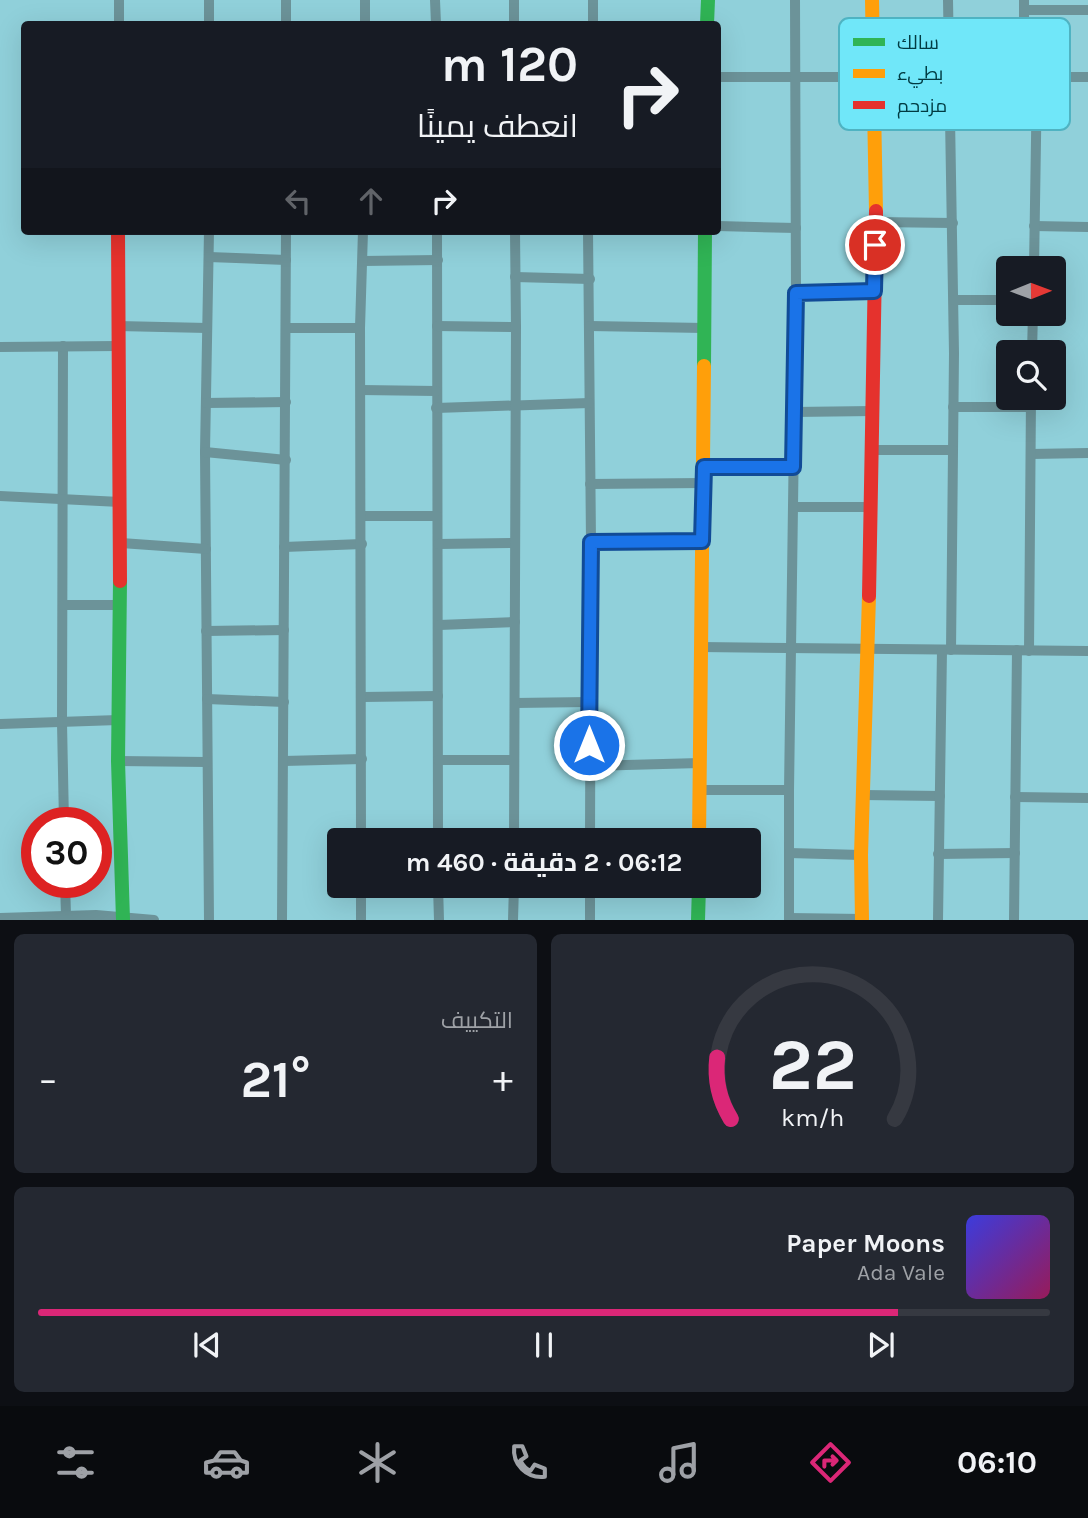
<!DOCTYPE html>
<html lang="ar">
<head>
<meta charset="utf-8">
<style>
  body { margin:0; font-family:Karla,Cairo,sans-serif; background:#242831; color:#f1f3f6; direction:rtl; height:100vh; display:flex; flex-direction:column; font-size:26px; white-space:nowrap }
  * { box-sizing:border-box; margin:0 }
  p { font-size:23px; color:#9ea1a6 }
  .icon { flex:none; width:38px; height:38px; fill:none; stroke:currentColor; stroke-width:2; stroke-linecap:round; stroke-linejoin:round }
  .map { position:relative; height:920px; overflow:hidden; direction:ltr }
  .details { display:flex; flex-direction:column; gap:14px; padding:14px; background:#0d0f14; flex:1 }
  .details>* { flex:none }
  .banner { position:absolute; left:21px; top:21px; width:700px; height:214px; border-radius:7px; box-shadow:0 7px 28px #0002; direction:rtl; background:#171b24; color:#f1f3f6; overflow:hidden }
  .needle { width:46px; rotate:89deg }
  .fabs { position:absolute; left:996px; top:256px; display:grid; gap:14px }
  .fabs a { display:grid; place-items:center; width:70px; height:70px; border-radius:7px; background:#171b24; box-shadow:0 7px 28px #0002; font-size:35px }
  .speed { position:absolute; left:21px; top:807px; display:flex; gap:14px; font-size:35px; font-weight:700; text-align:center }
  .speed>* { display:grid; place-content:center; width:91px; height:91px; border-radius:50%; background:#171b24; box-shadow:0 7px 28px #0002; line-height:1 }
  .speed .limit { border:10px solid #d22; background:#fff; color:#111 }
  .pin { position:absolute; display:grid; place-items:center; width:60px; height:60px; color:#fff; margin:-30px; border:4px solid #fff; border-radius:50%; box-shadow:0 2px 7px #0007 }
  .me { position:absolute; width:77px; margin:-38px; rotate:0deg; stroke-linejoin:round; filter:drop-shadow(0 0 5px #0008) }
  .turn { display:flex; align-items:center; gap:24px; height:147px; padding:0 28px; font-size:32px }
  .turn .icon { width:91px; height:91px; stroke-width:2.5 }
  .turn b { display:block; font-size:49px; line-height:60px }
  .lanes { display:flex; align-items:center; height:66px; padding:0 28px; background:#0003; justify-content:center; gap:35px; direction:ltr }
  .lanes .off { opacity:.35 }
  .big { font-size:52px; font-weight:700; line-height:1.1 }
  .details .widget { flex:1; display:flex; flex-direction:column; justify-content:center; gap:10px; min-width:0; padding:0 24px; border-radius:10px; background:#242831 }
  .details .dial { align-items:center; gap:0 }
  .dial svg { height:182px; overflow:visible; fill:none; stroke:#363941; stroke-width:7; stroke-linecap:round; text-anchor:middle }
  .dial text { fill:#f1f3f6; stroke:none }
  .song { display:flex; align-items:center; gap:21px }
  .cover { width:84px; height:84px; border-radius:10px; background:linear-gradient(135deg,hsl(240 70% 55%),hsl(330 70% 35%)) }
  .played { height:7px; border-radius:4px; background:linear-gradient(90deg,#db2777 85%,#363941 85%) }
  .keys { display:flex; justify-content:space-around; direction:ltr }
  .heat { display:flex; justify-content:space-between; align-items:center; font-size:38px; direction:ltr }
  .details .tiles { flex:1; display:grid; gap:14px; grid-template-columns:1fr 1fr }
  .widget:last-child { grid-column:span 2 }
  .trip { position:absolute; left:327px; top:828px; width:434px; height:70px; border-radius:7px; background:#171b24; box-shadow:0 7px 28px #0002; font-weight:700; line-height:70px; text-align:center; direction:rtl }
  .tab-bar { display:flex; height:112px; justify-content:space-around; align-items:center; background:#090b0e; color:#9ea1a6 }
  .tab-bar .icon { width:49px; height:49px }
  .tab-bar .selected { color:#db2777 }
  .tab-bar b { font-size:32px; color:#f1f3f6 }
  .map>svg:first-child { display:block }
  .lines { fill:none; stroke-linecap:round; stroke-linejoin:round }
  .street { stroke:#6c9399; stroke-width:10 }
  .fast { stroke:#30b455; stroke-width:14 }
  .slow { stroke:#ff9f0a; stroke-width:14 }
  .jam { stroke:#e5322d; stroke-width:14 }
  .route-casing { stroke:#114b97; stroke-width:18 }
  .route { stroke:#1a73e8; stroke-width:12 }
  .key { fill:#70e7f9; stroke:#4fb3c2; stroke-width:2 }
  .key-label { font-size:19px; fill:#013b42 }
</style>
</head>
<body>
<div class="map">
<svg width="1088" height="920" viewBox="0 0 1088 920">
  <rect width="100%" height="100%" fill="#90d0da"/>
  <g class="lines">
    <g class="street">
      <path d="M209,0V24"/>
      <path d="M286,0V24"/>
      <path d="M435,0L436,24"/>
      <path d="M948,0L954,353L951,650"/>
      <path d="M1024,10H1088"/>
      <path d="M119,24V0"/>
      <path d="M365,24V0"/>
      <path d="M514,24V0"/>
      <path d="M593,24V0"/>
      <path d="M1024,75V0"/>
      <path d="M718,77H1088"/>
      <path d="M876,222L953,223"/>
      <path d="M718,226L796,228"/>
      <path d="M1034,226L1088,227"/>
      <path d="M209,231L205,452L209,920"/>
      <path d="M437,231L438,840"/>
      <path d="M588,231L591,542L590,840"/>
      <path d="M209,257L286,260"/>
      <path d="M363,261L438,260"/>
      <path d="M1034,268L1037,76"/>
      <path d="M515,277L590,279"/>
      <path d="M796,293L874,291"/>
      <path d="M954,300H1008"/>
      <path d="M118,326L207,328"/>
      <path d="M437,326L516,327"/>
      <path d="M590,326L704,328"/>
      <path d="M287,328H360"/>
      <path d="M63,346L62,723L64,822"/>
      <path d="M0,347L118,346"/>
      <path d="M1032,352L1033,313"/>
      <path d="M361,390L436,391"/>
      <path d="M206,403L286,402"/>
      <path d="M953,407H1030"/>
      <path d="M436,408L589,403"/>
      <path d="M794,412L873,411"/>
      <path d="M873,450H953"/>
      <path d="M205,452L286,460"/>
      <path d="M1031,454L1088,453"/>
      <path d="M704,467H793"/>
      <path d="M590,484L703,483"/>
      <path d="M0,496L120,502"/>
      <path d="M793,507H871"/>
      <path d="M361,516H437"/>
      <path d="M591,542L702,541"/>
      <path d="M121,543L206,549"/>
      <path d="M438,544L514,543"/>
      <path d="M284,547L362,544"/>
      <path d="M63,605H119"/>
      <path d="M439,625L515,622"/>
      <path d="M206,631L284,630"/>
      <path d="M701,647L1088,651"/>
      <path d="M1029,651L1031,397"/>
      <path d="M363,697L438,696"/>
      <path d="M207,699L284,702"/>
      <path d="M515,703L589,702"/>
      <path d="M0,724L118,720"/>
      <path d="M438,760H514"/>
      <path d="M118,761L207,762"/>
      <path d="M284,761L362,759"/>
      <path d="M589,766L700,763"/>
      <path d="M700,790H789"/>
      <path d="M863,795L940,796"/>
      <path d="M1015,797L1088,798"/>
      <path d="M361,840L360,328L363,231"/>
      <path d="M514,840L516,327L515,231"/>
      <path d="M789,853L861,855"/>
      <path d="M938,854L1015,853"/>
      <path d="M65,882L66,915"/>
      <path d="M438,886L439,920"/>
      <path d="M590,886V920"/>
      <path d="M0,918L96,915L154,920"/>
      <path d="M789,918L862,919"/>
      <path d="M282,920L286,231"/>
      <path d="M361,920V886"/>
      <path d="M513,920L514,886"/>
      <path d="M789,920V790L796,293L795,0"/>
      <path d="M938,920L942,650"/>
      <path d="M1014,920L1017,650"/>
    </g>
    <g class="fast">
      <path d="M707,24L708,0"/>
      <path d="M704,366L705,231"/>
      <path d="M120,581L118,761L123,920"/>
      <path d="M698,920L699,886"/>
    </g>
    <g class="slow">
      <path d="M872,0L876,211"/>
      <path d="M699,840L704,366"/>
      <path d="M862,920L861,855L869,596"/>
    </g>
    <g class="jam">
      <path d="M118,231L120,581"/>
      <path d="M869,596L876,211"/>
    </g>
  </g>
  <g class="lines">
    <g class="route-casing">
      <path id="route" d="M589,745L591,542L702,541L704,467H793L796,293L874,291L875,245"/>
    </g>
    <use href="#route" class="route"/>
  </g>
  <rect x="839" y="18" width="231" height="112" rx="10" class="key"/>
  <rect x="853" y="38" width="32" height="8" fill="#30b455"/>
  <rect x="853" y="69" width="32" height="9" fill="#ff9f0a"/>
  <rect x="853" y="101" width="32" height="8" fill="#e5322d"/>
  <g class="key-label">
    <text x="897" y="49">سالك</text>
    <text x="897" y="80">بطيء</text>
    <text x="897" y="112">مزدحم</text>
  </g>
</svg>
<div class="fabs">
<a><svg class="needle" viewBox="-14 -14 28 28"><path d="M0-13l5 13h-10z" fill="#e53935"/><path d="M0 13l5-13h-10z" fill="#9ea1a6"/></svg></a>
<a><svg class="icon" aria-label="search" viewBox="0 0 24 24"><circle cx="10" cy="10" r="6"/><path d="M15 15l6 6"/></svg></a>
</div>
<div class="speed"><div class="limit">30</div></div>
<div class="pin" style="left:875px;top:245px;background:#d93025"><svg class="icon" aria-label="arrive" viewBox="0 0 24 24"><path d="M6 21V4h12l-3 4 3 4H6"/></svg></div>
<svg class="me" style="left:589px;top:745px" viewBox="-20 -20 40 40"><circle r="17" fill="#1a73e8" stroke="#fff" stroke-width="3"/><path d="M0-11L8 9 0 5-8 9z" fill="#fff"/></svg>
<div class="trip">06:12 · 2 دقيقة · 460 m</div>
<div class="banner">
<div class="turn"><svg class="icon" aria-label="right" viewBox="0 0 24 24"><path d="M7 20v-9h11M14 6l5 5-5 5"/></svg><div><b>120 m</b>انعطف يمينًا</div></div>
<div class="lanes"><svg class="icon off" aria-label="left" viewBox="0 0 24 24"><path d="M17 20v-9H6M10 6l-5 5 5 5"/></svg><svg class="icon off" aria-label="ahead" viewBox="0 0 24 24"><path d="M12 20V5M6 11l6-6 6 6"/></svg><svg class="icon" aria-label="right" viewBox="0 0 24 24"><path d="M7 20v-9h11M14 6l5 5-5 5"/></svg></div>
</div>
</div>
<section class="details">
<div class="tiles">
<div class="widget dial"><svg viewBox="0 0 100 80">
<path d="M14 69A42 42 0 1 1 86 69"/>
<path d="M14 69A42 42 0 0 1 8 42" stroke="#db2777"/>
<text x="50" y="56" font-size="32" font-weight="700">22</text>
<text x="50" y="72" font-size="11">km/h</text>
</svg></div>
<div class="widget"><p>التكييف</p>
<div class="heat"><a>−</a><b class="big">21°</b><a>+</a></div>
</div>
<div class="widget">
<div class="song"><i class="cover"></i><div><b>Paper Moons</b><p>Ada Vale</p></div></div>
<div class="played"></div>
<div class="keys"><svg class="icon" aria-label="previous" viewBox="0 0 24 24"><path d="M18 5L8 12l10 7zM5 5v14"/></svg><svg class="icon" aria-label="pause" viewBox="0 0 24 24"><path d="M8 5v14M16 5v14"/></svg><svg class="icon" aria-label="next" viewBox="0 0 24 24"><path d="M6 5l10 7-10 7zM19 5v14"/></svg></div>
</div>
</div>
</section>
<nav class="tab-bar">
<b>06:10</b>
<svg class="icon selected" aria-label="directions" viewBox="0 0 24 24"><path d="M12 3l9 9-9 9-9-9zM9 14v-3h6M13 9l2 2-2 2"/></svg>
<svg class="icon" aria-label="music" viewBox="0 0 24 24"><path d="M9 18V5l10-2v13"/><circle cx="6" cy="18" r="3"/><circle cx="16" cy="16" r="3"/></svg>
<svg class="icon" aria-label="phone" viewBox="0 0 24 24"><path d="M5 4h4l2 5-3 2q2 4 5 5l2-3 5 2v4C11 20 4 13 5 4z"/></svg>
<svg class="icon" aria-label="climate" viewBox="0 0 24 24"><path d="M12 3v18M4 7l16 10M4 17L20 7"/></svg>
<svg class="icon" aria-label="car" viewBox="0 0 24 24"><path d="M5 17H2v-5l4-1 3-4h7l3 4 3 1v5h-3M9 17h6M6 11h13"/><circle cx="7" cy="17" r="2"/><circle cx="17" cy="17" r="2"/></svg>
<svg class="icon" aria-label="filters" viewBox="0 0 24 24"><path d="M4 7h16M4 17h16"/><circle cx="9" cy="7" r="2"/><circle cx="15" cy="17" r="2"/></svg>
</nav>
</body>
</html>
